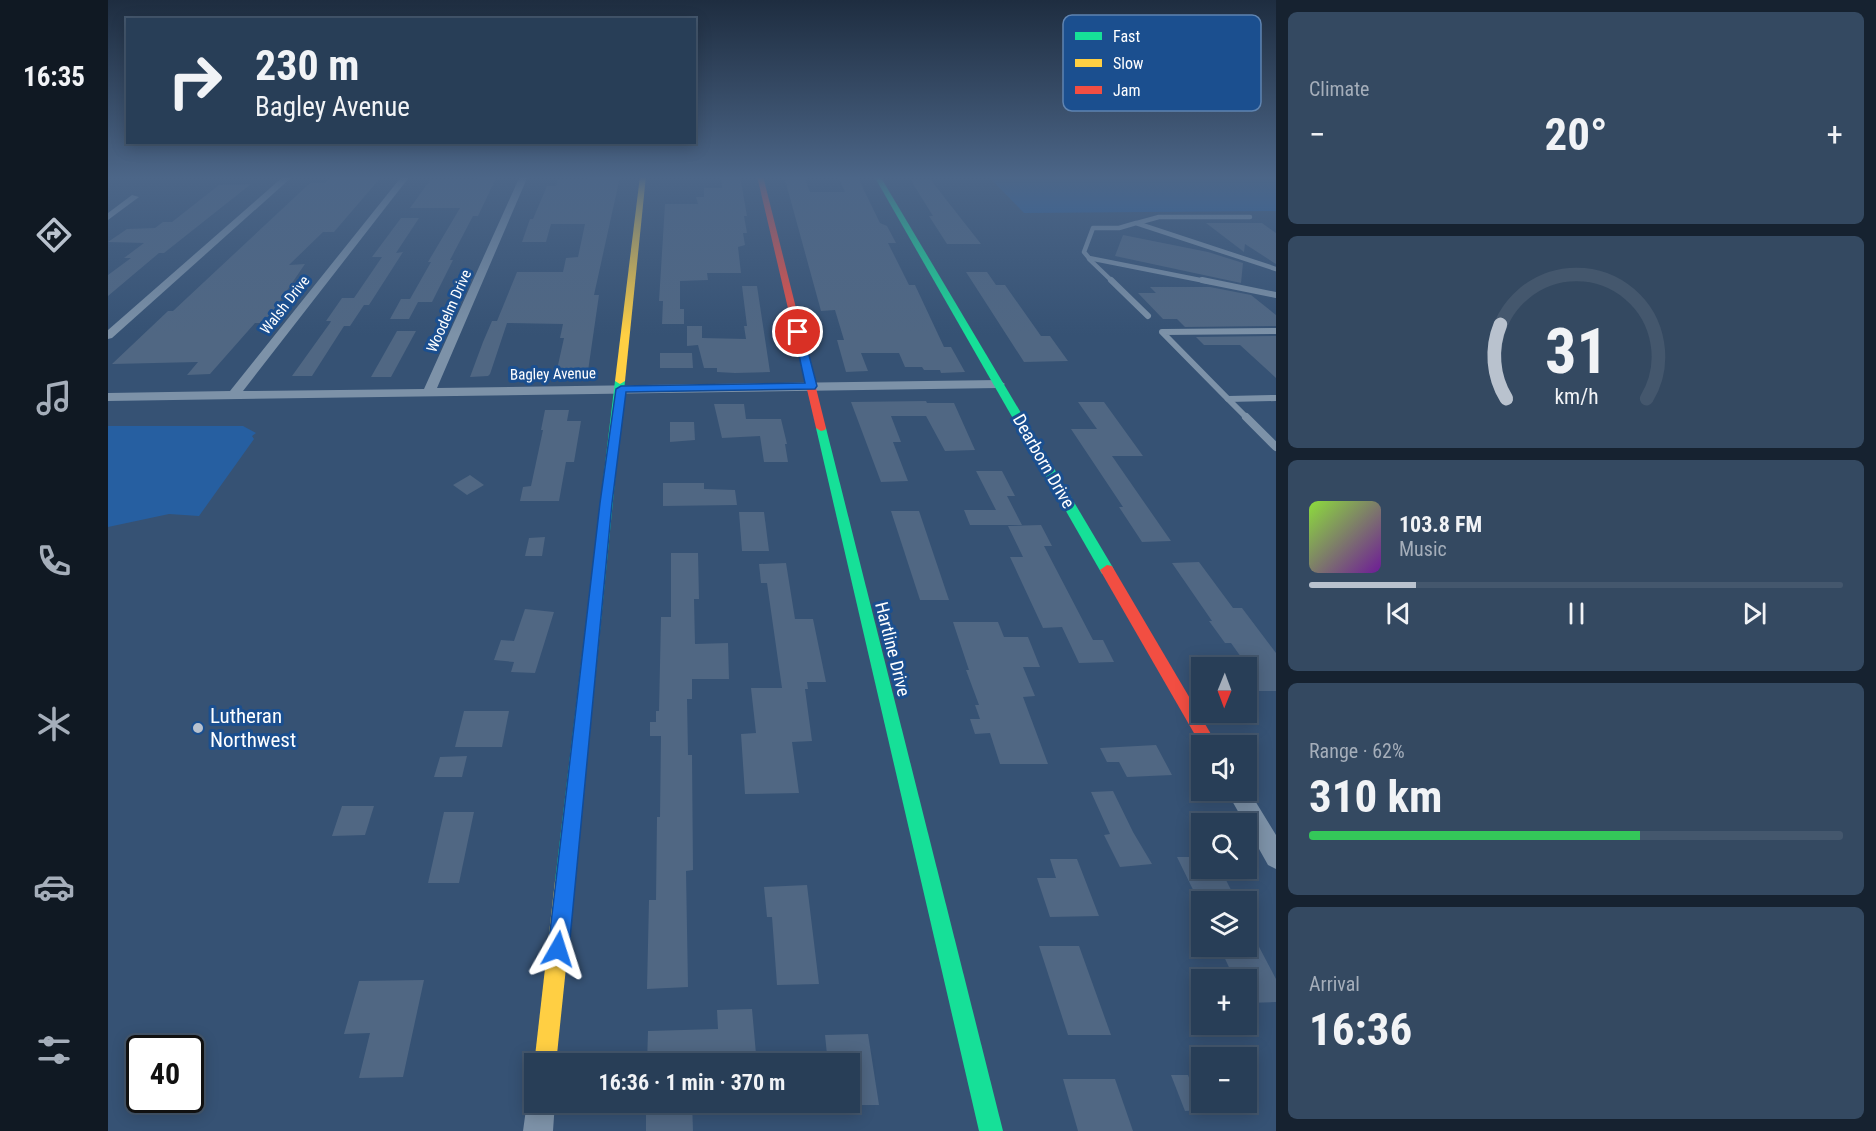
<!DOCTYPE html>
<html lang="en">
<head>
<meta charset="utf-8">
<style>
  body { margin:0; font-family:"Roboto Condensed",sans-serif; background:#344961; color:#f1f3f6; height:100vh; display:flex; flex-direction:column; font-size:22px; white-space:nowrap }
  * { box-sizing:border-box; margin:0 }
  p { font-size:20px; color:#a5aeba }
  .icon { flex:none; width:33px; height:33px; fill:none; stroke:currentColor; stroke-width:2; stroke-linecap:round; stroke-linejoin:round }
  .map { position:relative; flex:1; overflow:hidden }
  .sheet { display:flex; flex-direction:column; gap:12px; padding:12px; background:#162230; width:600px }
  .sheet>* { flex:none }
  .banner { position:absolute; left:18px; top:18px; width:570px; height:126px; border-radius:0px; box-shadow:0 3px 15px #0003,0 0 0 2px #44576d; background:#283e57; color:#f1f3f6; overflow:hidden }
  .needle { width:39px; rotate:181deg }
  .fabs { position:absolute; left:1083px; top:657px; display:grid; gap:12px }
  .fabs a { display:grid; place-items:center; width:66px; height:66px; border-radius:0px; background:#283e57; box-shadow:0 3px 15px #0003,0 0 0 2px #44576d; font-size:30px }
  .speed { position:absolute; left:18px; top:1035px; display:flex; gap:12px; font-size:30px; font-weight:700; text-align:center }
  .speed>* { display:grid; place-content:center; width:78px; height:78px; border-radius:50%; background:#283e57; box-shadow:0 3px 15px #0003,0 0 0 2px #44576d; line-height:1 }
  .speed .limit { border:3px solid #111; border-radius:9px; background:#fff; color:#111 }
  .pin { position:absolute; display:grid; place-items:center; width:51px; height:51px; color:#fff; margin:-26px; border:3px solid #fff; border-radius:50%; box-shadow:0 2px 6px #0007 }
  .me { position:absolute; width:66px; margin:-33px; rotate:6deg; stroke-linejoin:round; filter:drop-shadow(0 0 4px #0008) }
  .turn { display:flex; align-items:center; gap:21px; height:126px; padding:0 30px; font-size:27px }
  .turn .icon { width:78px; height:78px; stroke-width:2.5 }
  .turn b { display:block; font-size:42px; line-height:51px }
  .big { font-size:45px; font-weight:700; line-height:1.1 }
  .sheet .widget { flex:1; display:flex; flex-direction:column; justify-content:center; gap:9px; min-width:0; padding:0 21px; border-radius:9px; background:#344961 }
  .sheet .dial { align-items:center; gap:0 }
  .dial svg { height:156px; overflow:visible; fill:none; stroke:#44576d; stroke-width:7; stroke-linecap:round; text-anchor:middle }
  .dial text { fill:#f1f3f6; stroke:none }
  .song { display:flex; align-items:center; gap:18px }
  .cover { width:72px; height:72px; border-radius:9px; background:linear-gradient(135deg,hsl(90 70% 55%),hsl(280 70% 35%)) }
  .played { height:6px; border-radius:3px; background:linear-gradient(90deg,#b9c2ce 20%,#44576d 20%) }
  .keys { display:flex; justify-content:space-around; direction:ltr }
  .heat { display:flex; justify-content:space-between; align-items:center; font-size:33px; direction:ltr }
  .charge { height:9px; border-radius:4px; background:linear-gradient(90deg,#34c759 62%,#44576d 0) }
  .trip { position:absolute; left:416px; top:1053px; width:336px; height:60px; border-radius:0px; background:#283e57; box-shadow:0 3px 15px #0003,0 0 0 2px #44576d; font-weight:700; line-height:60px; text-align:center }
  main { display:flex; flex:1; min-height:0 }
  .dock { display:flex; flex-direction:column; width:108px; justify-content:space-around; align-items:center; background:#101923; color:#a5aeba }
  .dock .icon { width:42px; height:42px }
  .dock .current { color:#b9c2ce }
  .dock b { font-size:27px; color:#f1f3f6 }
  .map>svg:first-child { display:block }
  .green { fill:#265fa1 }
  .building { fill:#506783 }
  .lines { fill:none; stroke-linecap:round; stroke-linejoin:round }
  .lane-far2 { stroke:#7d92a8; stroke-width:4.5 }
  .lane-far1 { stroke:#7d92a8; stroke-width:6 }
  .lane { stroke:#7d92a8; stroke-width:8 }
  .street { fill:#7d92a8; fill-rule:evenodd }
  .fast { fill:#16e098; fill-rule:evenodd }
  .slow { fill:#ffcf43; fill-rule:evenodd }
  .jam { fill:#f24e42; fill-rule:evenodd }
  .route { fill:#1a73e8; stroke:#114b97; stroke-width:1.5 }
  .poi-dot { fill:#b9c2ce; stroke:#1b4f8f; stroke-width:2 }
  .labels { text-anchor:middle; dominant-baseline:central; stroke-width:6; stroke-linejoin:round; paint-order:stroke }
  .far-street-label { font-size:15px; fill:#fff; stroke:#1b4f8f }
  .street-label { font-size:18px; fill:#fff; stroke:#1b4f8f }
  .near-poi-label { font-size:21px; fill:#fff; stroke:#1b4f8f; text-anchor:start }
  .key { fill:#1b4f8f; stroke:#5f84b1; stroke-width:1.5 }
  .key-label { font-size:16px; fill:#fff }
</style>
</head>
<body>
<main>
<nav class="dock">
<b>16:35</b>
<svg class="icon current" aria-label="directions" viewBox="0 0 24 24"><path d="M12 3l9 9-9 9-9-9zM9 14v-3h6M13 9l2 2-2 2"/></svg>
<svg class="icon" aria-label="music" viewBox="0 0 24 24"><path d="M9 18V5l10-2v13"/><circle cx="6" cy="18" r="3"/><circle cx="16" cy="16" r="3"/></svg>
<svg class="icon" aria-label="phone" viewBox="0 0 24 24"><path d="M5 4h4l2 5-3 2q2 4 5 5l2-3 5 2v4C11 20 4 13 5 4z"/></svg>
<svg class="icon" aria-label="climate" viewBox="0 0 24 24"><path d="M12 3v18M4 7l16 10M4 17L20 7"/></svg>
<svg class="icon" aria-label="car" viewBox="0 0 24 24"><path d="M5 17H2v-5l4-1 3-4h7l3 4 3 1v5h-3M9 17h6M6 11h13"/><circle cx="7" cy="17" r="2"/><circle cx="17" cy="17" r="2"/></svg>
<svg class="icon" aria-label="filters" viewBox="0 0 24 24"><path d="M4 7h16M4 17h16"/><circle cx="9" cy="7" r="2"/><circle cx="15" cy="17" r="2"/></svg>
</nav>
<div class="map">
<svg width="1168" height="1131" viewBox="0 0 1168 1131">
  <rect width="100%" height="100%" fill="#365274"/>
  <g class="green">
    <path d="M880,176H1168V211L916,213Z"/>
    <path d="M0,426H135L148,433L144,436L146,439L91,516L61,514L0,527Z"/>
  </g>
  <g class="building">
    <path d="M223,176H274L226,232H215L181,265L197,264L165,311L154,323H147L102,374L79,375L90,362L4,364L60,311H65L202,183H217Z"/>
    <path d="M372,176H389L370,216H365L342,260H345L324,302H310L301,319H282L293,299H302L323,262H320L352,208H302L323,179H370Z"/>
    <path d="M613,176H632L639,216H636L639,233H635L637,245L630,247L633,273H599L600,280L572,281V309H576V324H554L555,301H551L557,204H590L588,197H596V188H614Z"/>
    <path d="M676,176H696L702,192H737L730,176H749L772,223L779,226L788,243H780L801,285H807L836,347H843L857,372L833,373L832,370H816L814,367H797L791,353H753L760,371L738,372L729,340H736L727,310L713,311Z"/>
    <path d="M480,177H512L486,295H491L480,371H474L473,374H448L456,338H452L455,324L399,323L382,374L380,376L362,377L375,342L384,321H389L409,272H455L458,258L470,257L477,224H443L438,242H414L422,219H425L439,186H448L450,180L480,179Z"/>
    <path d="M802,179H822L873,244H839L821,216H825Z"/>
    <path d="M143,184L56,253H51L0,296V275L23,258H16L36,243L0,242L19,229L47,228L55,222H64L111,185Z"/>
    <path d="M293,218H311L288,253L295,252L261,305H256L242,326H236L204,376H184L222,323L223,321H218L234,298H246L274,257H264Z"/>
    <path d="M1098,223H1154L1168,233V264L1137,244L1136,252Z"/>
    <path d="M1015,235L1100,252L1135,263L1133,283L1007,256Z"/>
    <path d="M858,272H879L888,285H897L933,336H942L960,361L916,362Z"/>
    <path d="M634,286H649L662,372L627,373L609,372V368H596L590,345L579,346V326H594V338L638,339L636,326H639Z"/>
    <path d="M1042,287H1102L1143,295L1168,315V326L1077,327L1069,319H1055L1030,293H1048Z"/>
    <path d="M289,331H308L283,377H263Z"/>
    <path d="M1168,336V378L1132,345H1096L1088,337Z"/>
    <path d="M552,353H584L585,368H552Z"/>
    <path d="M818,401L819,403H846L867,450L837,451L818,416H783L793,442H785L800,481L773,482L743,402Z"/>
    <path d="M970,402H996L1035,456H1004L1063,541L1034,542L1011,507H1015L963,429H989Z"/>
    <path d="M606,404H636L638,419H673L679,444H677L680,462H656L652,436L614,438Z"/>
    <path d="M437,410H461L459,421H473L466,462H458L451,501H412L415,487L423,486L435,430H433Z"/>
    <path d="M562,422H586L587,440L562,442Z"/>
    <path d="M868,471H894L907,496H899L914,525H862L856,510H888Z"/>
    <path d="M362,475L376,485L359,495L345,485Z"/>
    <path d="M555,483H596V489L627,490L629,505L555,506Z"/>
    <path d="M783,511H811L841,600H812Z"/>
    <path d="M631,512H656L661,551H634Z"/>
    <path d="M933,525L944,546H936L985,640H995L1006,662L971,663L954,627L935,628L902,557H915L900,526Z"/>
    <path d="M437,537L434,556H417L421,538Z"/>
    <path d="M563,553H590L591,599H586L587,644L620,643L621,679H584V699H579L580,755H584L585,870L578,871L580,987L539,989L541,900H548L549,817H552L553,736H542V722H548V711H551L553,617H563Z"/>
    <path d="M1091,562L1125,608H1134L1168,653V691H1151L1138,673V664L1123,643H1117L1101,621H1104L1064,563Z"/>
    <path d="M678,563L687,619H705L718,682H699L700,689H697L704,741L684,742L691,793L637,794L633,734L648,733L643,688H674L659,583H653L651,564Z"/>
    <path d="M417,609L446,612L427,673L403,672L406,662L386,660L393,640L406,641Z"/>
    <path d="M845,622H890L896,637H920L932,667H915L927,696L915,697L940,764H892L882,733L867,734L862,719H872L867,705H871L858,670H861Z"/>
    <path d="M356,711H401L394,747H347Z"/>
    <path d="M1048,745L1064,775L1019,777L1011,762H999L992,748Z"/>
    <path d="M359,756L354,777H326L332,757Z"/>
    <path d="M1005,791L1025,832L1044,864L1012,867L996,835L1002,834L983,792Z"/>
    <path d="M234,806H266L257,835L224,836Z"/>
    <path d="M336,812H366L351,883H320Z"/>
    <path d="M1069,857H1094V868H1112L1129,902H1091Z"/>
    <path d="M942,859H969L991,916L942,917L929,878H948Z"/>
    <path d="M699,885L711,984L669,985L664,917H659L656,887Z"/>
    <path d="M1138,922L1168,979V1002L1138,1003V980H1127L1111,946H1138Z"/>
    <path d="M931,946H971L1003,1035H960Z"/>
    <path d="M316,980L295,1077L251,1078L262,1033L236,1034L251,981Z"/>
    <path d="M644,1009L648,1054L583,1056V1064H539L540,1031L610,1029L609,1010Z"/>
    <path d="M760,1034L771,1105H741V1064H720L717,1035Z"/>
    <path d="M1063,1075H1080L1094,1110L1077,1111Z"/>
    <path d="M955,1079H1007L1025,1131H970Z"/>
    <path d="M538,1102H584L585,1131H538Z"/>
  </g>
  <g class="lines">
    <g class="lane-far2">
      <path d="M1029,223L1051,217H1142"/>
      <path d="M981,259L1005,282"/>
      <path d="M1102,282L981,258L976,252L985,228H1011L1028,223L1168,269"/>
    </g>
    <g class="lane-far1">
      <path d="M1003,280L1040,316"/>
      <path d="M1094,280L1168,295"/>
      <path d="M1168,331L1054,332L1120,399L1168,398"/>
      <path d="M1120,399L1139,418"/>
    </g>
    <path class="lane" d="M1138,417L1168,447"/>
    <g class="street">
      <path d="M176,176H185L4,338L0,339V330Z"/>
      <path d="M294,176H302L135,391L316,389L412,176H420L329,388L891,380L897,384L891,388L0,401V393L122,391Z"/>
      <path d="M24,195L31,197L0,220V213Z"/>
      <path d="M1138,786L1168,835V869L1160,865L1118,790H1138Z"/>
      <path d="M426,1091V1102H447L445,1131H415L419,1102L423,1092Z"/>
    </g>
    <g class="fast">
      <path d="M766,176H772L1004,566L1006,570L1004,574H994Z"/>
      <path d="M512,378L517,381L467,881L464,888L457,891L450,888L447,881L507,381Z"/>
      <path d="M713,425L718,428L895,1131H871L708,428Z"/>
    </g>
    <g class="slow">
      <path d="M532,176H538L517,381L512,384L507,381Z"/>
      <path d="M457,871L464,874L467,881L448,1064L426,1065L447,881L450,874Z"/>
    </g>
    <g class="jam">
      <path d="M649,176H655L718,428L717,430L713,431L708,428Z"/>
      <path d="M999,565L1004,566L1110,746L1094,747L992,570Z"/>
    </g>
  </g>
  <linearGradient id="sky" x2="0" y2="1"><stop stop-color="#1e2d40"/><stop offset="0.53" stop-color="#4c6688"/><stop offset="1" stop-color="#4c6688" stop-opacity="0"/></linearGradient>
  <rect width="1168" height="335" fill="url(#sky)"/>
  <path class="route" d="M690,329L695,332L709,386L707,389L518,392L504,503L461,949L458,956L450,959L443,956L440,949L492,503L508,389L513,386L697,383L686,332Z"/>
  <circle class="poi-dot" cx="90" cy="728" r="6"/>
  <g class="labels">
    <g class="far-street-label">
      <text transform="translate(177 305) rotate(-52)">Walsh Drive</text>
      <text transform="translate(341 311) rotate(-66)">Woodelm Drive</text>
      <text transform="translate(445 374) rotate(-1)">Bagley Avenue</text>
    </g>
    <g class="street-label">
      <text transform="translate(936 461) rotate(60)">Dearborn Drive</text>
      <text transform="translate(785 649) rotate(76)">Hartline Drive</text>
    </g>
    <g class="near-poi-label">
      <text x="102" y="716">Lutheran<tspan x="102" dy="24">Northwest</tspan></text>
    </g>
  </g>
  <rect x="955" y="15" width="198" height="96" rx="9" class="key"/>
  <rect x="967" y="32" width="27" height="8" fill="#16e098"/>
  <rect x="967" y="59" width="27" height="8" fill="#ffcf43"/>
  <rect x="967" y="86" width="27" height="8" fill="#f24e42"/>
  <g class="key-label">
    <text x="1005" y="42">Fast</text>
    <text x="1005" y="69">Slow</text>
    <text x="1005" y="96">Jam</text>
  </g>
</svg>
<div class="fabs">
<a><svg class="needle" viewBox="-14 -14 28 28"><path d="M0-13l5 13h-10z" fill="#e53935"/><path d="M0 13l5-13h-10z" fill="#a5aeba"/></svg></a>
<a><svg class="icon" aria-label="sound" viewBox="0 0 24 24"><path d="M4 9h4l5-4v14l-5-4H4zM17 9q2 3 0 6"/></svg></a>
<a><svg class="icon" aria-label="search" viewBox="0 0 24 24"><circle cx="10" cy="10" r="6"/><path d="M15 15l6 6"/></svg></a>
<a><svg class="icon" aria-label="layers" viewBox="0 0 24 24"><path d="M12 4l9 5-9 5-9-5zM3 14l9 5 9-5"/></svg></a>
<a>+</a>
<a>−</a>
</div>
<div class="speed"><div class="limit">40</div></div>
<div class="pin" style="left:690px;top:332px;background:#d93025"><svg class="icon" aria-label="arrive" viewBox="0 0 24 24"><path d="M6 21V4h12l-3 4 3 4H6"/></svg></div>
<svg class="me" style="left:450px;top:949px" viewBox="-20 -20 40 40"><path d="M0-17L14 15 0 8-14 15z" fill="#1a73e8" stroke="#fff" stroke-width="4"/></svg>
<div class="trip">16:36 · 1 min · 370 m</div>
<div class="banner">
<div class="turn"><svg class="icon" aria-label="right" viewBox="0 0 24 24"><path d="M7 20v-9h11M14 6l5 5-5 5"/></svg><div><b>230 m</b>Bagley Avenue</div></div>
</div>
</div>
<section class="sheet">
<div class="widget"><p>Climate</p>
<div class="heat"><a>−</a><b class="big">20°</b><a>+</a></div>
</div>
<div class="widget dial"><svg viewBox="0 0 100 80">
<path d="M14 69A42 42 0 1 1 86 69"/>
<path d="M14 69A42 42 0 0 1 11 31" stroke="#b9c2ce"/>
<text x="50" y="56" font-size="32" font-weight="700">31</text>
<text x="50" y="72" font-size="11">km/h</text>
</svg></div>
<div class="widget">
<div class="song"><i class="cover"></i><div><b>103.8 FM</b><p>Music</p></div></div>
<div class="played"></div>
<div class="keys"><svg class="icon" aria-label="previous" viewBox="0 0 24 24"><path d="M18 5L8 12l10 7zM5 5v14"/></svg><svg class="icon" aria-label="pause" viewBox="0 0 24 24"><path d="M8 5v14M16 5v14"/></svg><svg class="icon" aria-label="next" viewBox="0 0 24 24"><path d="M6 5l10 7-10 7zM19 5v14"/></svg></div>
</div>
<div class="widget"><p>Range · 62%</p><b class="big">310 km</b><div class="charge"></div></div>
<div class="widget"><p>Arrival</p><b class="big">16:36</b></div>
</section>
</main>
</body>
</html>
